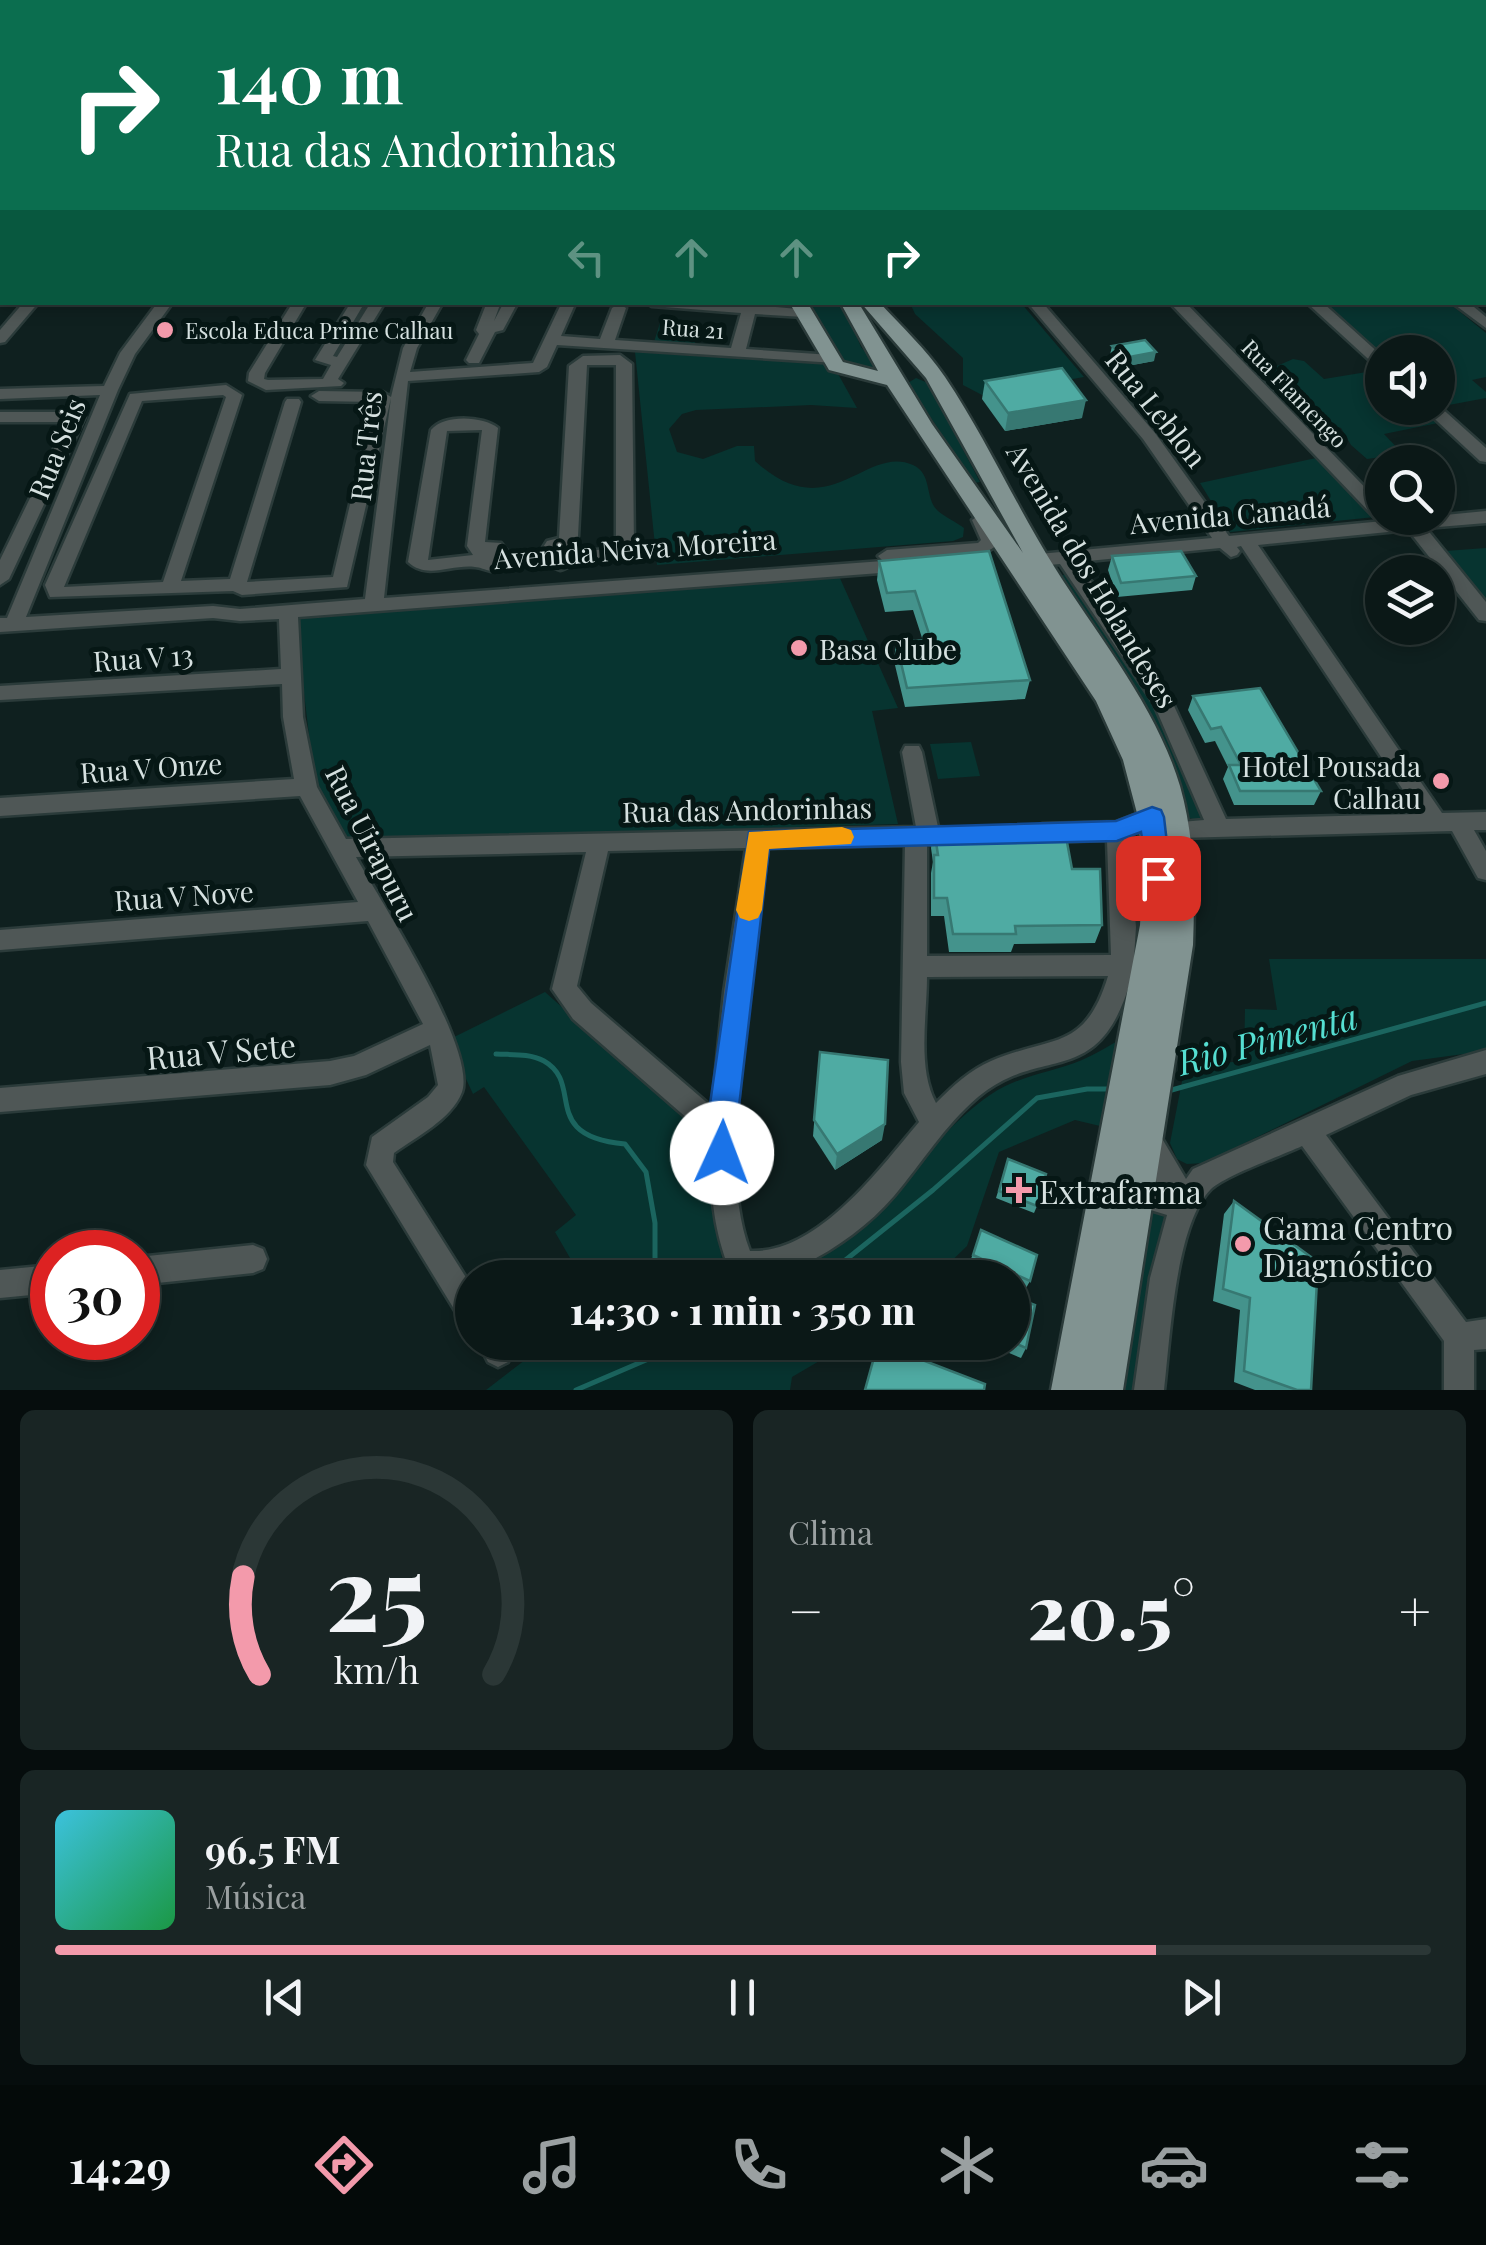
<!DOCTYPE html>
<html lang="pt">
<head>
<meta charset="utf-8">
<style>
  body { margin:0; font-family:"Playfair Display",serif; background:#192524; color:#f1f3f6; height:100vh; display:flex; flex-direction:column; font-size:38px; white-space:nowrap }
  * { box-sizing:border-box; margin:0 }
  p { font-size:32px; color:#9aa0a1 }
  .icon { flex:none; width:55px; height:55px; fill:none; stroke:currentColor; stroke-width:2; stroke-linecap:round; stroke-linejoin:round }
  .map { position:relative; height:1390px; overflow:hidden }
  .drawer { display:flex; flex-direction:column; gap:20px; padding:20px; background:#060d0d; flex:1 }
  .drawer>* { flex:none }
  .banner { position:absolute; left:0px; top:0px; width:1488px; height:305px; box-shadow:0 5px 15px #0003,0 0 0 2px #2b3736; background:#0b6e4f; color:#fff; overflow:hidden }
  .buttons { position:absolute; left:1365px; top:335px; display:grid; gap:20px }
  .buttons a { display:grid; place-items:center; width:90px; height:90px; border-radius:50%; background:#0b1817; box-shadow:0 5px 15px #0003,0 0 0 2px #2b3736; font-size:50px }
  .speed { position:absolute; left:30px; top:1230px; display:flex; gap:20px; font-size:50px; font-weight:700; text-align:center }
  .speed>* { display:grid; place-content:center; width:130px; height:130px; border-radius:50%; background:#0b1817; box-shadow:0 5px 15px #0003,0 0 0 2px #2b3736; line-height:1 }
  .speed .limit { border:15px solid #d22; background:#fff; color:#111 }
  .pin { position:absolute; display:grid; place-items:center; width:85px; height:85px; color:#fff; margin:-42px; border-radius:20px; box-shadow:0 5px 15px #0006 }
  .me { position:absolute; width:110px; margin:-55px; rotate:2deg; stroke-linejoin:round; filter:drop-shadow(0 0 8px #0008) }
  .turn { display:flex; align-items:center; gap:35px; height:210px; padding:0 50px; font-size:45px }
  .turn .icon { width:130px; height:130px; stroke-width:2.5 }
  .turn b { display:block; font-size:70px; line-height:85px }
  .lanes { display:flex; align-items:center; height:95px; padding:0 50px; background:#0003; justify-content:center; gap:50px; direction:ltr }
  .lanes .off { opacity:.35 }
  .big { font-size:75px; font-weight:800; line-height:1.1 }
  .drawer .card { flex:1; display:flex; flex-direction:column; justify-content:center; gap:15px; min-width:0; padding:0 35px; border-radius:15px; background:#192524 }
  .drawer .dial { align-items:center; gap:0 }
  .dial svg { height:260px; overflow:visible; fill:none; stroke:#2b3736; stroke-width:7; stroke-linecap:round; text-anchor:middle }
  .dial text { fill:#f1f3f6; stroke:none }
  .song { display:flex; align-items:center; gap:30px }
  .cover { width:120px; height:120px; border-radius:15px; background:linear-gradient(135deg,hsl(190 70% 55%),hsl(140 70% 35%)) }
  .played { height:10px; border-radius:5px; background:linear-gradient(90deg,#f39aab 80%,#2b3736 80%) }
  .keys { display:flex; justify-content:space-around; direction:ltr }
  .heat { display:flex; justify-content:space-between; align-items:center; font-size:55px; direction:ltr }
  .drawer .tiles { flex:1; display:grid; gap:20px; grid-template-columns:1fr 1fr }
  .card:last-child { grid-column:span 2 }
  .trip { position:absolute; left:455px; top:1260px; width:575px; height:100px; border-radius:50px; background:#0b1817; box-shadow:0 5px 15px #0003,0 0 0 2px #2b3736; font-weight:800; line-height:100px; text-align:center }
  .tabs { display:flex; height:160px; justify-content:space-around; align-items:center; background:#040a09; color:#9aa0a1 }
  .tabs .icon { width:70px; height:70px }
  .tabs .on { color:#f39aab }
  .tabs b { font-size:45px; color:#f1f3f6 }
  .map>svg:first-child { display:block }
  .green { fill:#073430 }
  .lines { fill:none; stroke-linecap:round; stroke-linejoin:round }
  .stream-far1 { stroke:#1b655f; stroke-width:2.5 }
  .stream { stroke:#1b655f; stroke-width:5 }
  .minor-casing { stroke:#2b3b3a; stroke-width:5 }
  .major-casing { stroke:#2b3b3a; stroke-width:5 }
  .minor { fill:#4f5756; fill-rule:evenodd }
  .major { fill:#819391; fill-rule:evenodd }
  .wall { fill:#44938c }
  .shaded-wall { fill:#377872 }
  .building { fill:#4faba3; stroke:#377872; stroke-width:2.5 }
  .route { fill:#1a73e8; stroke:#114b97; stroke-width:2.5 }
  .slow { fill:#f59e0b }
  .poi-dot { fill:#f39aab; stroke:#061715; stroke-width:4 }
  .labels { text-anchor:middle; dominant-baseline:central; stroke-width:10; stroke-linejoin:round; paint-order:stroke }
  .far-street-label { font-size:22px; fill:#d6e1e0; stroke:#061715 }
  .far-poi-label { font-size:22px; fill:#d6e1e0; stroke:#061715; text-anchor:start }
  .street-label { font-size:28px; fill:#d6e1e0; stroke:#061715 }
  .poi-label { font-size:28px; fill:#d6e1e0; stroke:#061715; text-anchor:start }
  .near-street-label { font-size:32px; fill:#d6e1e0; stroke:#061715 }
  .near-poi-label { font-size:32px; fill:#d6e1e0; stroke:#061715; text-anchor:start }
  .near-water-label { font-size:35px; font-style:italic; fill:#55ded2; stroke:#061715 }
</style>
</head>
<body>
<div class="map">
<svg width="1486" height="1390" viewBox="0 0 1486 1390">
  <rect width="100%" height="100%" fill="#0f201f"/>
  <g class="green">
    <path d="M842,302L861,347L875,364L874,368L862,370L839,363L802,303Z"/>
    <path d="M910,303H1021L1084,377L982,395L963,385V358L915,314Z"/>
    <path d="M1320,303H1449L1486,333V377L1472,380L1486,392V398L1438,407V352H1382V357Z"/>
    <path d="M661,320L700,323L694,345L654,342Z"/>
    <path d="M635,352L826,364L837,372L857,408L811,405L696,410L682,414L669,429L677,452L703,459L737,446H754L755,461C829,529 865,444 913,465C933,474 924,498 938,511C945,517 956,522 964,528L963,537L953,541L657,565Z"/>
    <path d="M1293,359L1304,361L1324,379L1379,370L1382,373V408H1420L1438,423L1384,434L1403,454L1367,459L1351,445L1341,428L1332,425L1313,433C1295,413 1285,387 1263,372Z"/>
    <path d="M916,378L928,383L980,482L974,483L908,383Z"/>
    <path d="M1316,458L1375,517L1230,532L1200,483Z"/>
    <path d="M1486,548V602L1445,551Z"/>
    <path d="M1068,571L1168,725L1208,823L1185,817L1128,683L1062,576Z"/>
    <path d="M839,576L898,708L872,711L898,824L349,840L315,785L295,618Z"/>
    <path d="M971,742L980,776L938,779L930,744Z"/>
    <path d="M1269,959H1486V1051L1412,1061L1204,1163L1187,1164L1177,1159L1170,1143L1185,1066L1244,1061L1245,1009L1277,1010Z"/>
    <path d="M545,992L707,1137L722,1259L736,1274L750,1277H581L555,1232L576,1215L484,1087L473,1094L448,1040Z"/>
    <path d="M1123,1038L1100,1126L1075,1120L999,1152L967,1246L935,1277L760,1278C848,1266 918,1144 990,1095C1019,1075 1051,1073 1082,1060C1096,1054 1110,1045 1123,1038Z"/>
    <path d="M1158,1212L1169,1217L1138,1390H1120L1147,1214Z"/>
    <path d="M547,1343V1342L850,1343L792,1377L790,1390H486Z"/>
  </g>
  <g class="lines">
    <path class="stream-far1" d="M197,2L203,0"/>
    <g class="stream">
      <path d="M496,1054C512,1055 529,1053 544,1061C585,1084 538,1136 625,1144L646,1172L655,1223V1278"/>
      <path d="M1168,1091L1486,1003"/>
      <path d="M823,1278L933,1190L1037,1098L1087,1089H1114"/>
      <path d="M576,1390L688,1342"/>
    </g>
    <g class="minor-casing">
      <g id="minor">
        <path d="M781,0H792L793,2H783Z"/>
        <path d="M882,0H893L894,2H884Z"/>
        <rect x="0" y="5" width="2" height="6"/>
        <rect x="0" y="106" width="2" height="6"/>
        <path d="M2,138V146L0,147V139Z"/>
        <path d="M2,175V183L0,184V176Z"/>
        <rect x="0" y="218" width="2" height="8"/>
        <rect x="0" y="294" width="2" height="8"/>
        <path d="M24,302H39L5,342L0,343V330Z"/>
        <path d="M158,302H173L135,354L118,390L26,617L213,606L240,609L365,599L391,398L347,587L242,595L233,591L50,597L45,585L130,394L226,385L242,395L181,581L230,579L285,402L287,399H299L301,402L247,582L333,577L374,402L319,401L311,396L319,391L383,392L391,397L403,348L429,302H443L417,348L410,372L533,363L562,302H576L561,336L600,339L612,308L619,304L626,308L615,340L731,348L741,313L652,306L645,302H719L809,310L811,313L804,317L755,314L746,349L831,355L836,357V363L557,345L547,367L539,372L408,381L384,598L883,561L878,556L887,550L978,543L981,540L972,520L981,514L987,516L1000,542C981,563 936,558 910,560L915,565L906,571L298,617L303,717L317,787L346,839L916,827L902,752L905,746H919L922,752L938,827L966,829L969,835L966,841L927,845V956L1111,955L1107,840L1042,842L1034,839L1031,833L1034,827L1042,824L1116,822L1152,808L1160,811L1163,817L1160,823L1128,836L1136,927L1134,958L1140,962L1144,969L1140,976L1131,979C1099,1092 1043,1043 978,1097C944,1126 922,1163 894,1196C869,1225 837,1248 803,1265C778,1277 756,1282 730,1271C712,1227 710,1186 711,1139L573,1019L552,989L586,852L356,857C380,900 477,1049 462,1092C452,1119 416,1137 394,1153L393,1162L472,1287V1326L462,1322L366,1165L372,1137L428,1097L438,1085L430,1045L366,1075L330,1085L0,1112V1088L330,1061L354,1056L423,1024L368,921L0,950V930L358,902L300,796L0,816V798L294,779L283,717L282,684L0,700V686L281,669L279,619L240,621L213,618L0,632V618H7L100,395L0,399V389L104,386L120,353ZM223,395L226,397L163,582L64,587L142,401ZM905,845L901,1062L904,1093L919,1122C880,1168 818,1254 750,1251C731,1201 736,1144 739,1091C745,1010 757,929 768,848ZM746,848L724,992L712,1107L591,1003L577,986L608,851ZM1108,976C1085,1052 1052,1035 991,1061C970,1070 953,1086 936,1103C917,1069 927,1015 927,977Z"/>
        <path d="M293,302H307L265,373L264,379L268,380L323,379L331,365L315,360L351,302H365L333,356L337,357L371,302H385L338,379L344,383L341,386L266,390L248,381L249,373Z"/>
        <path d="M487,302H501L494,321L504,302H518L503,330L495,332L479,363H469L466,360L479,334L476,330Z"/>
        <path d="M1027,302H1042L1155,433L1229,536L1486,511V523L1426,528L1486,602V621L1479,620L1408,530L1258,545L1442,813L1486,812V830H1474L1486,851V880L1478,878L1452,831L1178,838L1170,835L1167,829L1170,823L1204,820L1153,702L1060,564L1039,566L1030,560L1039,554L1212,538L1143,439ZM1241,546L1419,814L1226,819L1169,695L1078,562L1220,548L1231,557L1237,555L1240,551L1237,547Z"/>
        <path d="M1169,302H1185L1382,505V518L1388,519H1376Z"/>
        <path d="M1306,302H1322L1382,356V368L1377,367Z"/>
        <path d="M1451,302H1468L1486,317V328Z"/>
        <path d="M620,355L632,364L634,549C616,568 597,555 575,563C570,565 566,569 560,570L544,564H506L491,571C485,570 480,567 475,567C451,564 427,580 408,562L431,430C444,414 483,416 498,428L485,542L501,543L508,552H540L547,541L559,538L569,366L583,356ZM587,365H616V547L612,549L578,551L574,544L578,536ZM482,430L467,546L473,555L428,560L447,431Z"/>
        <path d="M1438,405L1486,448V462L1480,461L1423,408Z"/>
        <path d="M0,412H77L85,417L9,579L0,585V560L67,422H0Z"/>
        <path d="M1486,1050V1074L1411,1095L1326,1135L1466,1322L1486,1319V1349L1474,1350V1390H1444V1341L1302,1146C1281,1156 1226,1175 1211,1189C1175,1224 1170,1341 1164,1390H1134L1150,1278L1167,1215L1128,1203L1124,1193L1128,1183L1138,1179L1158,1185L1135,1139L1139,1130L1148,1126L1157,1130L1186,1179L1193,1169L1398,1076Z"/>
        <path d="M253,1245L263,1249L267,1259L263,1269L253,1273L138,1285V1257Z"/>
        <path d="M52,1265V1293L0,1298V1270Z"/>
        <path d="M478,1342H509L513,1352L508,1362L498,1367L488,1362Z"/>
      </g>
    </g>
    <g class="major-casing">
      <g id="major">
        <path d="M655,0H668L669,2H656Z"/>
        <path d="M1335,0H1347L1348,2H1336Z"/>
        <path d="M1485,146L1486,147V157L1485,156Z"/>
        <rect x="0" y="226" width="2" height="10"/>
        <rect x="1485" y="283" width="1" height="10"/>
        <path d="M789,302H807L843,362L878,371L840,302H858L932,424L1023,553L926,378L860,302H879C902,327 926,349 945,377C986,438 1016,506 1055,568C1099,638 1156,706 1180,786C1195,839 1195,891 1193,945L1123,1390H1051L1140,925L1143,871L1138,817L1123,760L1096,701L887,385L829,370Z"/>
      </g>
    </g>
    <use href="#minor" class="minor"/>
    <use href="#major" class="major"/>
  </g>
  <g class="wall">
    <path d="M1112,346L1154,361L1122,367L1110,355Z"/>
    <path d="M985,381L1082,418L1005,431L982,399Z"/>
    <path d="M1112,556L1196,576L1192,590L1117,597L1108,570Z"/>
    <path d="M879,561L1030,680L1025,699L905,707L894,661L896,642L923,641L913,610L885,612L877,580Z"/>
    <path d="M1193,696L1321,791L1314,805H1234L1223,779L1228,767L1215,741L1205,743L1188,710Z"/>
    <path d="M934,829L1072,869L1102,925L1095,943L1014,944L1011,952H949L944,916H931V873L933,862L931,848Z"/>
    <path d="M820,1052L882,1140L835,1170L813,1136Z"/>
    <path d="M1008,1159L1037,1206L1034,1213L996,1198Z"/>
    <path d="M1234,1201L1311,1390H1255L1234,1382L1240,1310L1213,1301L1224,1214Z"/>
    <path d="M981,1230L1030,1281L1026,1288L1012,1282V1278H1003L970,1262Z"/>
    <path d="M983,1342H1012L1026,1348L1021,1358Z"/>
  </g>
  <g class="shaded-wall">
    <path d="M1156,352L1154,361L1122,367L1124,358Z"/>
    <path d="M1086,400L1082,418L1005,431L1008,413Z"/>
    <path d="M885,1124L882,1140L835,1170L837,1154Z"/>
  </g>
  <g class="building">
    <path d="M707,0H745L747,2H709Z"/>
    <path d="M1145,340L1156,352L1124,358L1112,346Z"/>
    <path d="M1062,368L1086,400L1008,413L985,381Z"/>
    <path d="M989,551L1030,680L907,688L896,642L931,640L915,591L887,593L879,561Z"/>
    <path d="M1181,551L1196,576L1121,583L1112,556Z"/>
    <path d="M1260,688L1321,791H1240L1229,765H1241L1221,727L1211,729L1193,696Z"/>
    <path d="M1064,826L1072,869H1100L1102,925L1015,926L1016,934H953L947,898H934V855H938L934,829Z"/>
    <path d="M820,1052L888,1060L885,1124L837,1154L814,1120Z"/>
    <path d="M1008,1159L1046,1174L1037,1206L999,1191Z"/>
    <path d="M1234,1201L1318,1262L1311,1390H1297L1244,1371L1250,1298L1223,1289Z"/>
    <path d="M981,1230L1037,1255L1030,1281L973,1255Z"/>
    <path d="M1012,1296L1035,1305L1026,1348L1012,1342Z"/>
    <path d="M878,1343L985,1384L984,1390H865Z"/>
  </g>
  <path class="route" d="M1152,807L1161,810L1164,817L1171,878L1167,886L1158,889L1149,886L1141,832L1117,841L769,849L736,1132L738,1153L733,1164L722,1168L712,1164L706,1132L749,832L1116,821Z"/>
  <path class="slow" d="M842,827L851,830L854,837L851,844L769,849L762,910L758,918L749,921L740,918L736,910L749,832Z"/>
  <g class="poi-dot">
    <circle cx="165" cy="330" r="10"/>
    <circle cx="799" cy="648" r="10"/>
    <circle cx="1441" cy="781" r="10"/>
    <path d="M1014 1175h10v10h10v10h-10v10h-10v-10h-10v-10h10z"/>
    <circle cx="1243" cy="1244" r="10"/>
  </g>
  <g class="labels">
    <g class="far-street-label">
      <text transform="translate(693 328) rotate(4)">Rua 21</text>
      <text transform="translate(1295 393) rotate(46)">Rua Flamengo</text>
    </g>
    <g class="far-poi-label">
      <text x="185" y="330">Escola Educa Prime Calhau</text>
    </g>
    <g class="street-label">
      <text transform="translate(1157 408) rotate(51)">Rua Leblon</text>
      <text transform="translate(365 446) rotate(-84)">Rua Três</text>
      <text transform="translate(56 448) rotate(-68)">Rua Seis</text>
      <text transform="translate(1230 514) rotate(-5)">Avenida Canadá</text>
      <text transform="translate(635 548) rotate(-4)">Avenida Neiva Moreira</text>
      <text transform="translate(1093 575) rotate(59)">Avenida dos Holandeses</text>
      <text transform="translate(143 657) rotate(-4)">Rua V 13</text>
      <text transform="translate(151 767) rotate(-4)">Rua V Onze</text>
      <text transform="translate(747 809) rotate(-1)">Rua das Andorinhas</text>
      <text transform="translate(373 843) rotate(63)">Rua Uirapuru</text>
      <text transform="translate(184 895) rotate(-4)">Rua V Nove</text>
    </g>
    <g class="poi-label">
      <text x="819" y="648">Basa Clube</text>
      <text x="1421" y="765" text-anchor="end">Hotel Pousada<tspan x="1421" dy="32">Calhau</tspan></text>
    </g>
    <g class="near-street-label">
      <text transform="translate(221 1050) rotate(-5)">Rua V Sete</text>
    </g>
    <g class="near-poi-label">
      <text x="1039" y="1190">Extrafarma</text>
      <text x="1263" y="1226">Gama Centro<tspan x="1263" dy="37">Diagnóstico</tspan></text>
    </g>
    <g class="near-water-label">
      <text transform="translate(1267 1038) rotate(-15)">Rio Pimenta</text>
    </g>
  </g>
</svg>
<div class="buttons">
<a><svg class="icon" aria-label="sound" viewBox="0 0 24 24"><path d="M4 9h4l5-4v14l-5-4H4zM17 9q2 3 0 6"/></svg></a>
<a><svg class="icon" aria-label="search" viewBox="0 0 24 24"><circle cx="10" cy="10" r="6"/><path d="M15 15l6 6"/></svg></a>
<a><svg class="icon" aria-label="layers" viewBox="0 0 24 24"><path d="M12 4l9 5-9 5-9-5zM3 14l9 5 9-5"/></svg></a>
</div>
<div class="speed"><div class="limit">30</div></div>
<div class="pin" style="left:1158px;top:878px;background:#d93025"><svg class="icon" aria-label="arrive" viewBox="0 0 24 24"><path d="M6 21V4h12l-3 4 3 4H6"/></svg></div>
<svg class="me" style="left:722px;top:1153px" viewBox="-20 -20 40 40"><circle r="19" fill="#fff"/><path d="M0-13L10 11 0 6-10 11z" fill="#1a73e8"/></svg>
<div class="trip">14:30 · 1 min · 350 m</div>
<div class="banner">
<div class="turn"><svg class="icon" aria-label="right" viewBox="0 0 24 24"><path d="M7 20v-9h11M14 6l5 5-5 5"/></svg><div><b>140 m</b>Rua das Andorinhas</div></div>
<div class="lanes"><svg class="icon off" aria-label="left" viewBox="0 0 24 24"><path d="M17 20v-9H6M10 6l-5 5 5 5"/></svg><svg class="icon off" aria-label="ahead" viewBox="0 0 24 24"><path d="M12 20V5M6 11l6-6 6 6"/></svg><svg class="icon off" aria-label="ahead" viewBox="0 0 24 24"><path d="M12 20V5M6 11l6-6 6 6"/></svg><svg class="icon" aria-label="right" viewBox="0 0 24 24"><path d="M7 20v-9h11M14 6l5 5-5 5"/></svg></div>
</div>
</div>
<section class="drawer">
<div class="tiles">
<div class="card dial"><svg viewBox="0 0 100 80">
<path d="M14 69A42 42 0 1 1 86 69"/>
<path d="M14 69A42 42 0 0 1 9 39" stroke="#f39aab"/>
<text x="50" y="56" font-size="32" font-weight="700">25</text>
<text x="50" y="72" font-size="11">km/h</text>
</svg></div>
<div class="card"><p>Clima</p>
<div class="heat"><a>−</a><b class="big">20.5°</b><a>+</a></div>
</div>
<div class="card">
<div class="song"><i class="cover"></i><div><b>96.5 FM</b><p>Música</p></div></div>
<div class="played"></div>
<div class="keys"><svg class="icon" aria-label="previous" viewBox="0 0 24 24"><path d="M18 5L8 12l10 7zM5 5v14"/></svg><svg class="icon" aria-label="pause" viewBox="0 0 24 24"><path d="M8 5v14M16 5v14"/></svg><svg class="icon" aria-label="next" viewBox="0 0 24 24"><path d="M6 5l10 7-10 7zM19 5v14"/></svg></div>
</div>
</div>
</section>
<nav class="tabs">
<b>14:29</b>
<svg class="icon on" aria-label="directions" viewBox="0 0 24 24"><path d="M12 3l9 9-9 9-9-9zM9 14v-3h6M13 9l2 2-2 2"/></svg>
<svg class="icon" aria-label="music" viewBox="0 0 24 24"><path d="M9 18V5l10-2v13"/><circle cx="6" cy="18" r="3"/><circle cx="16" cy="16" r="3"/></svg>
<svg class="icon" aria-label="phone" viewBox="0 0 24 24"><path d="M5 4h4l2 5-3 2q2 4 5 5l2-3 5 2v4C11 20 4 13 5 4z"/></svg>
<svg class="icon" aria-label="climate" viewBox="0 0 24 24"><path d="M12 3v18M4 7l16 10M4 17L20 7"/></svg>
<svg class="icon" aria-label="car" viewBox="0 0 24 24"><path d="M5 17H2v-5l4-1 3-4h7l3 4 3 1v5h-3M9 17h6M6 11h13"/><circle cx="7" cy="17" r="2"/><circle cx="17" cy="17" r="2"/></svg>
<svg class="icon" aria-label="filters" viewBox="0 0 24 24"><path d="M4 7h16M4 17h16"/><circle cx="9" cy="7" r="2"/><circle cx="15" cy="17" r="2"/></svg>
</nav>
</body>
</html>
